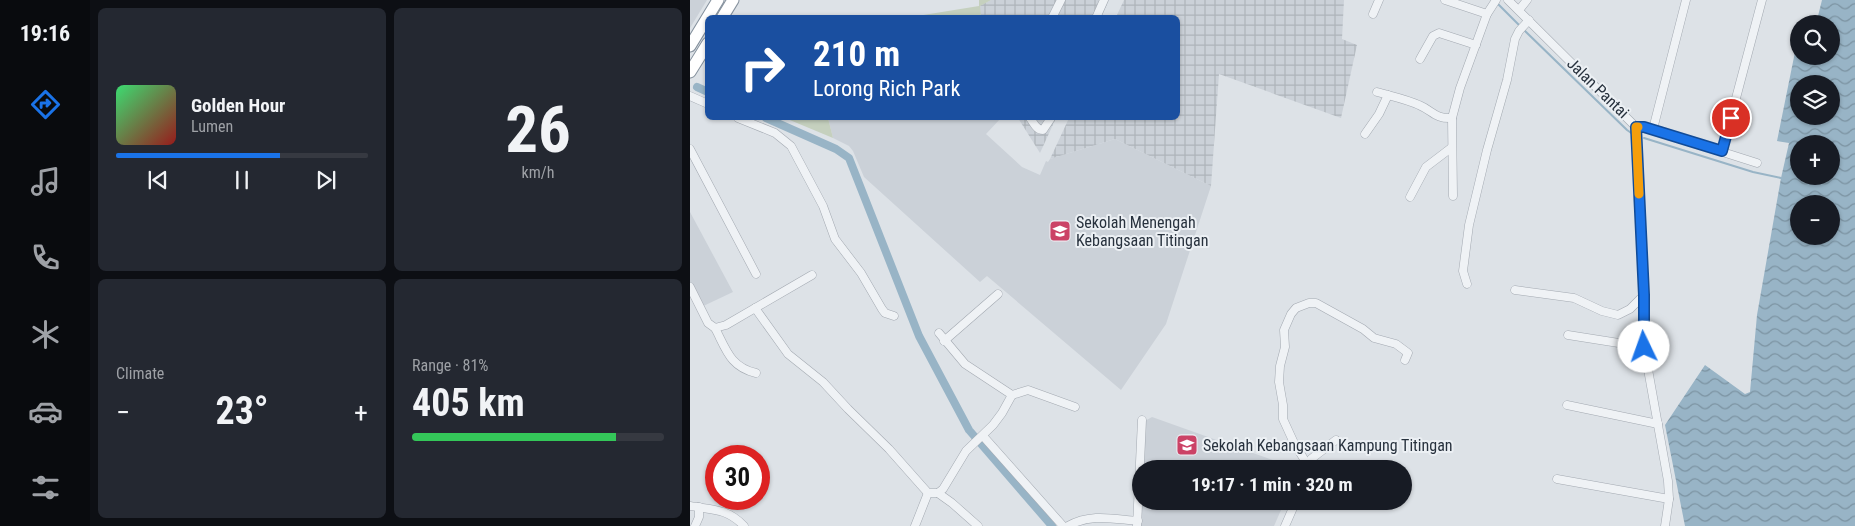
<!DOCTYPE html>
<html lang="en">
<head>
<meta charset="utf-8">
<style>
  body { margin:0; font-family:"Roboto Condensed",sans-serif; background:#242831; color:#f1f3f6; height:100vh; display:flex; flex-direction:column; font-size:19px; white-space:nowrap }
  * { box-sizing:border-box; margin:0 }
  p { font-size:16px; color:#9ea1a6 }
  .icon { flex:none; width:28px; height:28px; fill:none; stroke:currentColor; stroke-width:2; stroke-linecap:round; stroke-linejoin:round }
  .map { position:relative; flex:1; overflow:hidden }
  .sheet { display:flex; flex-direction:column; gap:8px; padding:8px; background:#0d0f14; width:600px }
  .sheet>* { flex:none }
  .hud { position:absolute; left:15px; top:15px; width:475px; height:105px; border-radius:8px; box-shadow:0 1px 4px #0004; background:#1a4fa0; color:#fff; overflow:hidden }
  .controls { position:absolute; left:1100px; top:15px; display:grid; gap:10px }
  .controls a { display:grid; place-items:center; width:50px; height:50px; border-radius:50%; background:#171b24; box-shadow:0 1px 4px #0004; font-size:25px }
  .speed { position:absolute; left:15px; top:445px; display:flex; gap:10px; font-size:25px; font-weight:700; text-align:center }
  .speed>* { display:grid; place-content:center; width:65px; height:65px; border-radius:50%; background:#171b24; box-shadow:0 1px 4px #0004; line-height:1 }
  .speed .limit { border:8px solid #d22; background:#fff; color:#111 }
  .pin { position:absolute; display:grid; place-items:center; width:42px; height:42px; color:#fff; margin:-21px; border:2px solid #fff; border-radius:50%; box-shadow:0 1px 5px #0007 }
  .me { position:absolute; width:55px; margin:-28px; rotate:357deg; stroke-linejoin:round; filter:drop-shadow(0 0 4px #0008) }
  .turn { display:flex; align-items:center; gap:18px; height:105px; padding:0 25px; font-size:22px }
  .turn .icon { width:65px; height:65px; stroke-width:2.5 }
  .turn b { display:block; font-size:35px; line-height:42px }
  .big { font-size:38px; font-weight:700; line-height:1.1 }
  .sheet .tile { flex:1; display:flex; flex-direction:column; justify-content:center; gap:8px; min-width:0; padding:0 18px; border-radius:8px; background:#242831 }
  .sheet .dial { align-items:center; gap:0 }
  .dial b { font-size:65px; line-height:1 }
  .song { display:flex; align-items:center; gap:15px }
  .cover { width:60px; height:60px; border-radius:8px; background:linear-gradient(135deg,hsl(140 70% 55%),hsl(0 70% 35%)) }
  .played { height:5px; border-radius:2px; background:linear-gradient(90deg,#1a73e8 65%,#363941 65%) }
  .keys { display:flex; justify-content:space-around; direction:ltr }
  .heat { display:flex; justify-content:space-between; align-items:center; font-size:28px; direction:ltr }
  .charge { height:8px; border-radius:4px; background:linear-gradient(90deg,#34c759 81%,#363941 0) }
  .sheet .tiles { flex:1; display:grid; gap:8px; grid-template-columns:repeat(2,1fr) }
  .trip { position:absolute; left:442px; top:460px; width:280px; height:50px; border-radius:25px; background:#171b24; box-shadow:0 1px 4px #0004; font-weight:700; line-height:50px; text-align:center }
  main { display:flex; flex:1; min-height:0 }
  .tab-bar { display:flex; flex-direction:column; width:90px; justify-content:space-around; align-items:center; background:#090b0e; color:#9ea1a6 }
  .tab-bar .icon { width:35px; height:35px }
  .tab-bar .active { color:#1a73e8 }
  .tab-bar b { font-size:22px; color:#f1f3f6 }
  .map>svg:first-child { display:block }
  .built { fill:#cbd1d8 }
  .industrial { fill:url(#industrial-grid) }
  .grass { fill:#c5d0be }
  .water { fill:url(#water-waves); fill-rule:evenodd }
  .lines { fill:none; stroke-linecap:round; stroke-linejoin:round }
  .stream { stroke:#98b4c6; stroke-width:2 }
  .canal { stroke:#98b4c6; stroke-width:8 }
  .minor-casing { stroke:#a3a9b1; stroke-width:9 }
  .highway-casing { stroke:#85919d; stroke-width:13 }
  .minor { stroke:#eff2f5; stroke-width:8 }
  .highway { stroke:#fff; stroke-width:11 }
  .route-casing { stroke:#114b97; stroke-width:12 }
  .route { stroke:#1a73e8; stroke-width:9 }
  .slow { stroke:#f59e0b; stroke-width:9 }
  .labels { text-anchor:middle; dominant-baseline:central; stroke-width:4; stroke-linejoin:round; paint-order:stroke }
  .street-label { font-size:16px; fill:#27313d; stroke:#ecf0f4 }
  .poi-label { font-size:16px; fill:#27313d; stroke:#ecf0f4; text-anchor:start }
</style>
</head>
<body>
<main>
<nav class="tab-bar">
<b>19:16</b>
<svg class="icon active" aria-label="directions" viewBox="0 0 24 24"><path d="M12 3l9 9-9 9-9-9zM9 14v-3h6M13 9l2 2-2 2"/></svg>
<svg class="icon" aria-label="music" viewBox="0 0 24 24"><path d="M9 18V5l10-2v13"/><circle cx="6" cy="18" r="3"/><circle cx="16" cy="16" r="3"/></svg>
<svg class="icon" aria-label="phone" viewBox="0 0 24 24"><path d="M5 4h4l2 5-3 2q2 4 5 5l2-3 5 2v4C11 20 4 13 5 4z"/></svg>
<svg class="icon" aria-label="climate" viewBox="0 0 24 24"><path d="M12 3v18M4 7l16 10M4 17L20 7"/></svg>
<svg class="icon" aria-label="car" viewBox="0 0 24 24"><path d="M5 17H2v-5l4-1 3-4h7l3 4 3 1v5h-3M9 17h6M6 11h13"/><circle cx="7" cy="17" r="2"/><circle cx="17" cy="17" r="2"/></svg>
<svg class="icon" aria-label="filters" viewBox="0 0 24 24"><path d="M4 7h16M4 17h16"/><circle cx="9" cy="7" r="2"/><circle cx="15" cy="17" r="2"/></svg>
</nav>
<section class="sheet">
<div class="tiles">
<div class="tile">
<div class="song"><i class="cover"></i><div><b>Golden Hour</b><p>Lumen</p></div></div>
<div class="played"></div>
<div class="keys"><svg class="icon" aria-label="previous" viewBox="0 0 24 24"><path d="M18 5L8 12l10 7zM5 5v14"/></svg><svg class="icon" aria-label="pause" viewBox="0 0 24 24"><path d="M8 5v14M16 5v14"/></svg><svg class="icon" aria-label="next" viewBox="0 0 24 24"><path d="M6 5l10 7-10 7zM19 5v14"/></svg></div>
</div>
<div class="tile dial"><b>26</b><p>km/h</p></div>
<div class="tile"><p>Climate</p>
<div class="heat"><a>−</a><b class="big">23°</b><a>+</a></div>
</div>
<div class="tile"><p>Range · 81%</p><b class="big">405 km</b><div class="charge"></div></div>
</div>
</section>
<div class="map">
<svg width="1165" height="526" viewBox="0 0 1165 526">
  <defs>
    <pattern id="industrial-grid" width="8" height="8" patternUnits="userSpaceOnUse" patternTransform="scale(1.25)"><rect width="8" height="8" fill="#cbd1d8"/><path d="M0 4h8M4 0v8" fill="none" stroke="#aeb4ba"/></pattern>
    <pattern id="water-waves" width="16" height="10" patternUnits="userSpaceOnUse" patternTransform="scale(1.25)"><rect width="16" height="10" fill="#98b4c6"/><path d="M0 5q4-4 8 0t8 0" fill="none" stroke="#7c93a2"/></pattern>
  </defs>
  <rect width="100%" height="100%" fill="#dde2e7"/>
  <g class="built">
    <path d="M0,0H17L0,28Z"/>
    <path d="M138,118H311L296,134L332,167L350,175L356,161L358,162L360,159L425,139L521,186L476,324L431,390L297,276L290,282L174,177L163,151L159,146L143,138Z"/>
    <path d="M0,212L43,292L7,309L0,294Z"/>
    <path d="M462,417L608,469H453L455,421Z"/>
    <path d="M452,501H595L584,526H450Z"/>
  </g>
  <g class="industrial">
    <path d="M301,0H419L411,17H291L289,6Z"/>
    <path d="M434,0H654L652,39L667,45L651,118L529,74L521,186L425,139L360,159L379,118H488V18L426,17Z"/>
    <path d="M328,118H366L350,153Z"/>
  </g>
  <g class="grass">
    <path d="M289,0H301L290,6L291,17H221L289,6Z"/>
    <path d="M95,118H138L143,138Z"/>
  </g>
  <path class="water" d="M1132,0H1165V526H995L975,425L1015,365L1055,394L1060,392L1067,315L1091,178L1099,143L1087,141L1105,52H1109V56H1141V24H1126ZM1109,84H1141V116H1109ZM1109,144H1141V176H1109ZM1109,204H1141V236H1109Z"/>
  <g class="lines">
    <g class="stream">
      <path d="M807,3L830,26"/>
      <path d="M834,30L937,130L944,135"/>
      <path d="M954,138L1063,172L1091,178"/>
    </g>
    <g class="canal">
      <path d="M7,87L18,92"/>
      <path d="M76,118L146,149L159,158L229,336L279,430L362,526"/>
    </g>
    <g class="minor-casing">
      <g id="minor">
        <path d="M755,0L797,14"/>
        <path d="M818,0L946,127L954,295V347L978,481L979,499L975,526"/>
        <path d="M829,10L837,0"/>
        <path d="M683,14L689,0"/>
        <path d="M362,18L371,0"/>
        <path d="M406,18L414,0"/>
        <path d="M730,59L743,36L749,33L786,45"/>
        <path d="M687,92C701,96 716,99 729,105C743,111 745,119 762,118"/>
        <path d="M0,96L18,104"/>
        <path d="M48,118L85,133L101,146L133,206L145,239L171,273L192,309L195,313L204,316"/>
        <path d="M340,118C344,123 346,130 353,130L361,118"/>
        <path d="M946,127H954L1067,163"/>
        <path d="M963,129L996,0"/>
        <path d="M675,134L689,114L698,95"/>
        <path d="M0,149L66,274"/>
        <path d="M1032,151L1072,0"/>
        <path d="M763,196L762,118L770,88L797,14L806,0"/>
        <path d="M720,197L736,167L761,148"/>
        <path d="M777,284L773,271L779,225L797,150L817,80L825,39L829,31L839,20"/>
        <path d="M0,287L18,323L25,328L36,325L122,275"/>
        <path d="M825,290L884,298L912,311L928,315L940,309L954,295"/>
        <path d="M65,308L98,354L133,382L158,409L199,449L238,493H248L253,489L276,451L303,425L312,413L322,395"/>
        <path d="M25,328C36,349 40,367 66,373"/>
        <path d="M249,333L275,364L322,395L338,390L385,407"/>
        <path d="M878,335L954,347"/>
        <path d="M254,341L308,294"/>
        <path d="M877,405L968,424"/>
        <path d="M293,436L373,526"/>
        <path d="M617,464L604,443L593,419V405L589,382L590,366L595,347L594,330L601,314L606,308L619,303H626L673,329L684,338L706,344L718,353L715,360"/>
        <path d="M617,467L621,459L646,440"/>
        <path d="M867,479L979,499"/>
        <path d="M248,493L262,503L288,526"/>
        <path d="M0,506C22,510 37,508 54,526"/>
        <path d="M5,526L9,517V507"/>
        <path d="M225,526L238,493"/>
        <path d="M378,526C401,513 423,519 448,521"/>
        <path d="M447,526L452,420"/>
        <path d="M595,526L606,501"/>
      </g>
    </g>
    <g class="highway-casing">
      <g id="highway">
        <path d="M32,18L43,0"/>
        <path d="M0,46L28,0"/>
        <path d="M0,72L18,43"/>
      </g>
    </g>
    <use href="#minor" class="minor"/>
    <use href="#highway" class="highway"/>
  </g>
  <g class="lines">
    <g class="route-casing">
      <path id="route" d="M954,347V295L946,127H954L1032,151L1041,118"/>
    </g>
    <use href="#route" class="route"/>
    <path class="slow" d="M948,127H946L949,194"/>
  </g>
  <defs>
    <g id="school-square" transform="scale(1.125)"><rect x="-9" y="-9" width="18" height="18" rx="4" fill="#cb4266" stroke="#ecf0f4"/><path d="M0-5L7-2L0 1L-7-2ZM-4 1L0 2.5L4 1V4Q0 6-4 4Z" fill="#fff"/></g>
  </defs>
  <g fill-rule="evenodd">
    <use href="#school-square" x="370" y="231"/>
    <use href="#school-square" x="497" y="445"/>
  </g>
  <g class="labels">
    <g class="street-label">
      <text transform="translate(908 88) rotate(44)">Jalan Pantai</text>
    </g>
    <g class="poi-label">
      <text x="386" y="222">Sekolah Menengah<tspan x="386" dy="18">Kebangsaan Titingan</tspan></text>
      <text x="513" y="445">Sekolah Kebangsaan Kampung Titingan</text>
    </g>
  </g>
</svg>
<div class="controls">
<a><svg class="icon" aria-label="search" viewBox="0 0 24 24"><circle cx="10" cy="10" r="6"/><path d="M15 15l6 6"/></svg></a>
<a><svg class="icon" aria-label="layers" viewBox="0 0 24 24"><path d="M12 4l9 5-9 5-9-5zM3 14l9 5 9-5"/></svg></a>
<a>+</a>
<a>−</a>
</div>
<div class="speed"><div class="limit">30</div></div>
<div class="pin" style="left:1041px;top:118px;background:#d93025"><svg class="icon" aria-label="arrive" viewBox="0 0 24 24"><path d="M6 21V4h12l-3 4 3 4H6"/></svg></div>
<svg class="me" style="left:954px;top:347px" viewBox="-20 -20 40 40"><circle r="19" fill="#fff"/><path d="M0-13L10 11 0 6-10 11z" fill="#1a73e8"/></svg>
<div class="trip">19:17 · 1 min · 320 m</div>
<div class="hud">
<div class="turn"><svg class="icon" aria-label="right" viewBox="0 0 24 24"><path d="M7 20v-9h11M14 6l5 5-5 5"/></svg><div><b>210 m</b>Lorong Rich Park</div></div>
</div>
</div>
</main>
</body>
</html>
